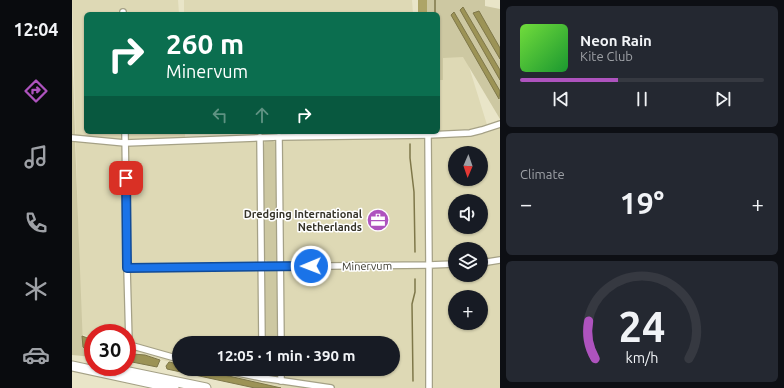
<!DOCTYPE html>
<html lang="en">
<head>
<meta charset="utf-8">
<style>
  body { margin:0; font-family:Ubuntu,sans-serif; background:#242831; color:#f1f3f6; height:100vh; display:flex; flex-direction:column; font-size:15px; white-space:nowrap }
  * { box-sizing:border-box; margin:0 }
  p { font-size:13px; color:#9ea1a6 }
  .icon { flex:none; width:22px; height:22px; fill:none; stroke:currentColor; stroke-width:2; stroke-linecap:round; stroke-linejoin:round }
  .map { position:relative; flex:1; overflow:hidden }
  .panel { display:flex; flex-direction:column; gap:6px; padding:6px; background:#0d0f14; width:284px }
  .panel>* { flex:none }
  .hud { position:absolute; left:12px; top:12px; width:356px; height:122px; border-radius:6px; box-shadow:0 1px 3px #0004; background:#0b6e4f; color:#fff; overflow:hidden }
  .needle { width:26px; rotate:182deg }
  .buttons { position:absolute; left:376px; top:146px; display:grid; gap:8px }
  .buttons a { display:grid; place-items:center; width:40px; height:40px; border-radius:50%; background:#171b24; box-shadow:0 1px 3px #0004; font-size:20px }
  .speed { position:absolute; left:12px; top:324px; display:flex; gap:8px; font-size:20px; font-weight:700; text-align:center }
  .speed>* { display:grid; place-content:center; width:52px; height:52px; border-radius:50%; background:#171b24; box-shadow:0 1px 3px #0004; line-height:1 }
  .speed .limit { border:6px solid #d22; background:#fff; color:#111 }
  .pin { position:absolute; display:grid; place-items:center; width:34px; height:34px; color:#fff; margin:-17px; border-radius:8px; box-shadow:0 2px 6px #0006 }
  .me { position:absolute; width:44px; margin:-22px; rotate:269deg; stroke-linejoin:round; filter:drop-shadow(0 0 3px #0008) }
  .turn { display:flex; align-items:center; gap:14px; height:84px; padding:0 16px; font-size:18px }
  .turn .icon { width:52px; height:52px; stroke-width:2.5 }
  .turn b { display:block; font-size:28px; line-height:34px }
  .lanes { display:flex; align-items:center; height:38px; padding:0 16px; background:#0003; justify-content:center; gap:20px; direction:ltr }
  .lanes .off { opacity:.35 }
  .big { font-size:30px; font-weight:700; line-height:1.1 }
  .panel .widget { flex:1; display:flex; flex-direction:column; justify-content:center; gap:6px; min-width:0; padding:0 14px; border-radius:6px; background:#242831 }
  .panel .dial { align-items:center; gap:0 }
  .dial svg { height:104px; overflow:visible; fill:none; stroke:#363941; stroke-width:7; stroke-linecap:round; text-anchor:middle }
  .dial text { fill:#f1f3f6; stroke:none }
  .song { display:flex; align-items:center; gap:12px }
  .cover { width:48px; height:48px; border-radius:6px; background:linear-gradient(135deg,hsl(100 70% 55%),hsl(130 70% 35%)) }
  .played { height:4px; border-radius:2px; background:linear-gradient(90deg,#ae53be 40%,#363941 40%) }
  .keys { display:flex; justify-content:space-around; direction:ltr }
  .heat { display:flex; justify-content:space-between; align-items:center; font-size:22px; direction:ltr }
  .trip { position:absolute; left:100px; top:336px; width:228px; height:40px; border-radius:20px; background:#171b24; box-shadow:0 1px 3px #0004; font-weight:700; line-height:40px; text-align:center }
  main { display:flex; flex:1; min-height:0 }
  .dock { display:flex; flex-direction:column; width:72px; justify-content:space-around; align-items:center; background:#090b0e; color:#9ea1a6 }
  .dock .icon { width:28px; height:28px }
  .dock .on { color:#ae53be }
  .dock b { font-size:18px; color:#f1f3f6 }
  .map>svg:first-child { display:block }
  .built { fill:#ded9b5; fill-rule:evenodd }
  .green { fill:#cdc8a2 }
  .forest { fill:#ada467 }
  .water { fill:#9c9356; stroke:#7e7749 }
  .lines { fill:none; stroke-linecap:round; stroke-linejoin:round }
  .stream { stroke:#7e7749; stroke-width:1.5 }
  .minor-casing { stroke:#a5a186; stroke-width:8 }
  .primary-casing { stroke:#a5a186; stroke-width:11 }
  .minor { stroke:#fff; stroke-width:5.5 }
  .primary { stroke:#fff; stroke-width:9 }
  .route-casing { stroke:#114b97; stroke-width:10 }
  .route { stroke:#1a73e8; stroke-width:7 }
  .labels { text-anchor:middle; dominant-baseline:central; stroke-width:3; stroke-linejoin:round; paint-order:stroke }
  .poi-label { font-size:11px; font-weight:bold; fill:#37352a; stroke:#fff; text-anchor:end }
  .street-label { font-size:11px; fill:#37352a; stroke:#fff }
</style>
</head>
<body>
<main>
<nav class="dock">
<b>12:04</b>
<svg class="icon on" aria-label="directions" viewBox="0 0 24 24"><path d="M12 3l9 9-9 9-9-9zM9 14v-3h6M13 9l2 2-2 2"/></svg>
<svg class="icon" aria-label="music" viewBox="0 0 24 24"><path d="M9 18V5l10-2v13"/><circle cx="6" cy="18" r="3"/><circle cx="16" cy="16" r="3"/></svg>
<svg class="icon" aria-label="phone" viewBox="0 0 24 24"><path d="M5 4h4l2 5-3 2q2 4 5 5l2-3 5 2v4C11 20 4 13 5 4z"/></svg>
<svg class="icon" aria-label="climate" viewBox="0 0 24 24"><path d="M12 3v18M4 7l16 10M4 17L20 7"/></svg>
<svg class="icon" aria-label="car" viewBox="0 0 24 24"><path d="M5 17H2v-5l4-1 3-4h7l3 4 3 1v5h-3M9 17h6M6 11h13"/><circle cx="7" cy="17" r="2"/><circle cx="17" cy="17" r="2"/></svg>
</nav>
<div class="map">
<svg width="428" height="388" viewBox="0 0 428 388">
  <rect width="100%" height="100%" fill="#e9e5c8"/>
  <g class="built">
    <path d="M0,0H106L107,14H14V132H113V137L343,134L344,132H366V85L370,57H394L416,128L428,121V388H186L122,369H321V343H107V365L55,349V333H21V338L9,334ZM383,153H409V179H383ZM383,201H409V227H383ZM383,249H409V275H383ZM383,297H409V323H383Z"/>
    <path d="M112,0H340L341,14H112Z"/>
  </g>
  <g class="green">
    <path d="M355,0H413V6L428,9V119L391,57L371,58V80H366V14H355Z"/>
    <path d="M0,47L3,132V136L0,135Z"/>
    <path d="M0,140H3L11,347L17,353L21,354V357L0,355Z"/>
    <path d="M199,140L204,143L206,258C202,267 194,263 191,256V149L193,141Z"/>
    <path d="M200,270L204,271L206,277L207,343H192V279L194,271Z"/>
  </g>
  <rect class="forest" x="346" y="0" width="9" height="14"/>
  <g class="water">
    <path d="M391,7L428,70V80L388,10Z"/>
    <path d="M407,11L428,48V59L401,13Z"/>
    <path d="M382,12L428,91L427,99L379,15Z"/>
    <path d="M10,336L21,340V354L17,353L11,347Z"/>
    <path d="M55,352L61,354L73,355L88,360L85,367L55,361Z"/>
    <path d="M97,362L107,364V369H126L209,388H183L95,369L94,366Z"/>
  </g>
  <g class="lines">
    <g class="stream">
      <path d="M363,0V14"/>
      <path d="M338,144V158L342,192L343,252"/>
      <path d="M341,381L340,304L343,292V279"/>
    </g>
    <g class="minor-casing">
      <g id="minor">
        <path d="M51,12V14"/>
        <path d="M53,132L55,268"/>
        <path d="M188,137L190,343"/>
        <path d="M207,137L209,343"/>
        <path d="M0,138L53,143L207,137L356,135L398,133L410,130L428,124"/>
        <path d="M409,263L428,260"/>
        <path d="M107,359L61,346L57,343L55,268L357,265L356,135"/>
        <path d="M147,369L191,378L259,388"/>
        <path d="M191,369V378"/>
        <path d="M209,369V381"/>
        <path d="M357,388V265L383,264"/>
      </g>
    </g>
    <g class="primary-casing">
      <g id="primary">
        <path d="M0,366L102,388"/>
        <path d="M28,367L52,371L134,388"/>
      </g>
    </g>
    <use href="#minor" class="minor"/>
    <use href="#primary" class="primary"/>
  </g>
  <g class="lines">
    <g class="route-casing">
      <path id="route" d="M54,178L55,268L239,266"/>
    </g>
    <use href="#route" class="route"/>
  </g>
  <defs>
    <g id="office-disc" transform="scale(1.15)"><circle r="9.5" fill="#ae53be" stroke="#fff"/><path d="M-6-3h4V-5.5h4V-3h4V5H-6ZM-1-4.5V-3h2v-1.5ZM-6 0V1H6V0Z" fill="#fff"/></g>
  </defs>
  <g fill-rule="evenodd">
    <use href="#office-disc" x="306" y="220"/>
  </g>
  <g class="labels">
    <g class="poi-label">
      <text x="290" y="214">Dredging International<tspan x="290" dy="13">Netherlands</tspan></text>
    </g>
    <g class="street-label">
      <text transform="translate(295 266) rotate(-1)">Minervum</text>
    </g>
  </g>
</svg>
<div class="buttons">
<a><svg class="needle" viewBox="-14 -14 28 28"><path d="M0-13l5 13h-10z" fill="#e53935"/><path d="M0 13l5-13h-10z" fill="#9ea1a6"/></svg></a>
<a><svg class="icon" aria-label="sound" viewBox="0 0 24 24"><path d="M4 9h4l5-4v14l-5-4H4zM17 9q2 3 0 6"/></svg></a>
<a><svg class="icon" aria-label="layers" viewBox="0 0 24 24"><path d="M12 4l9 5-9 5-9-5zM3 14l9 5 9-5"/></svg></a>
<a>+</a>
</div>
<div class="speed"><div class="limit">30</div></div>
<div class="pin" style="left:54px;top:178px;background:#d93025"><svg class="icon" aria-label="arrive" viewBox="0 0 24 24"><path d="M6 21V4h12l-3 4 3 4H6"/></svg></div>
<svg class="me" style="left:239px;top:266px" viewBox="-20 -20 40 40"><circle r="17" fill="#1a73e8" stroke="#fff" stroke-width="3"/><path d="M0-11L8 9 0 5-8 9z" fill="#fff"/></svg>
<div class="trip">12:05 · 1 min · 390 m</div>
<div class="hud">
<div class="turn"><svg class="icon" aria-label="right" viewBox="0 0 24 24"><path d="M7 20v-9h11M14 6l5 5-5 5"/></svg><div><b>260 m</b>Minervum</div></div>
<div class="lanes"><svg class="icon off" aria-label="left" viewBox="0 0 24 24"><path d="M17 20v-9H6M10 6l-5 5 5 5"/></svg><svg class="icon off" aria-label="ahead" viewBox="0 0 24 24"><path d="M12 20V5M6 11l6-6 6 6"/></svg><svg class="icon" aria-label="right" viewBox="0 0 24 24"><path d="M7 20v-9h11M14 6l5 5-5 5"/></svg></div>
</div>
</div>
<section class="panel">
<div class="widget">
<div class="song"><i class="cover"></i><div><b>Neon Rain</b><p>Kite Club</p></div></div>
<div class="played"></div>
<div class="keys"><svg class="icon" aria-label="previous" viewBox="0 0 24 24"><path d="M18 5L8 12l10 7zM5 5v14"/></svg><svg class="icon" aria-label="pause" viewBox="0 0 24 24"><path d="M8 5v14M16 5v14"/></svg><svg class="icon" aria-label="next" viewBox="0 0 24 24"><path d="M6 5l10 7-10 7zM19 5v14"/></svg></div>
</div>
<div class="widget"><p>Climate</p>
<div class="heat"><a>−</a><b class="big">19°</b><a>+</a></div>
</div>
<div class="widget dial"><svg viewBox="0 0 100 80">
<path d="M14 69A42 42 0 1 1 86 69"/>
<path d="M14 69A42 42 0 0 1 9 40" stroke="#ae53be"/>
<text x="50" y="56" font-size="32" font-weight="700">24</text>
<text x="50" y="72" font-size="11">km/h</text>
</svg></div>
</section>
</main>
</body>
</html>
